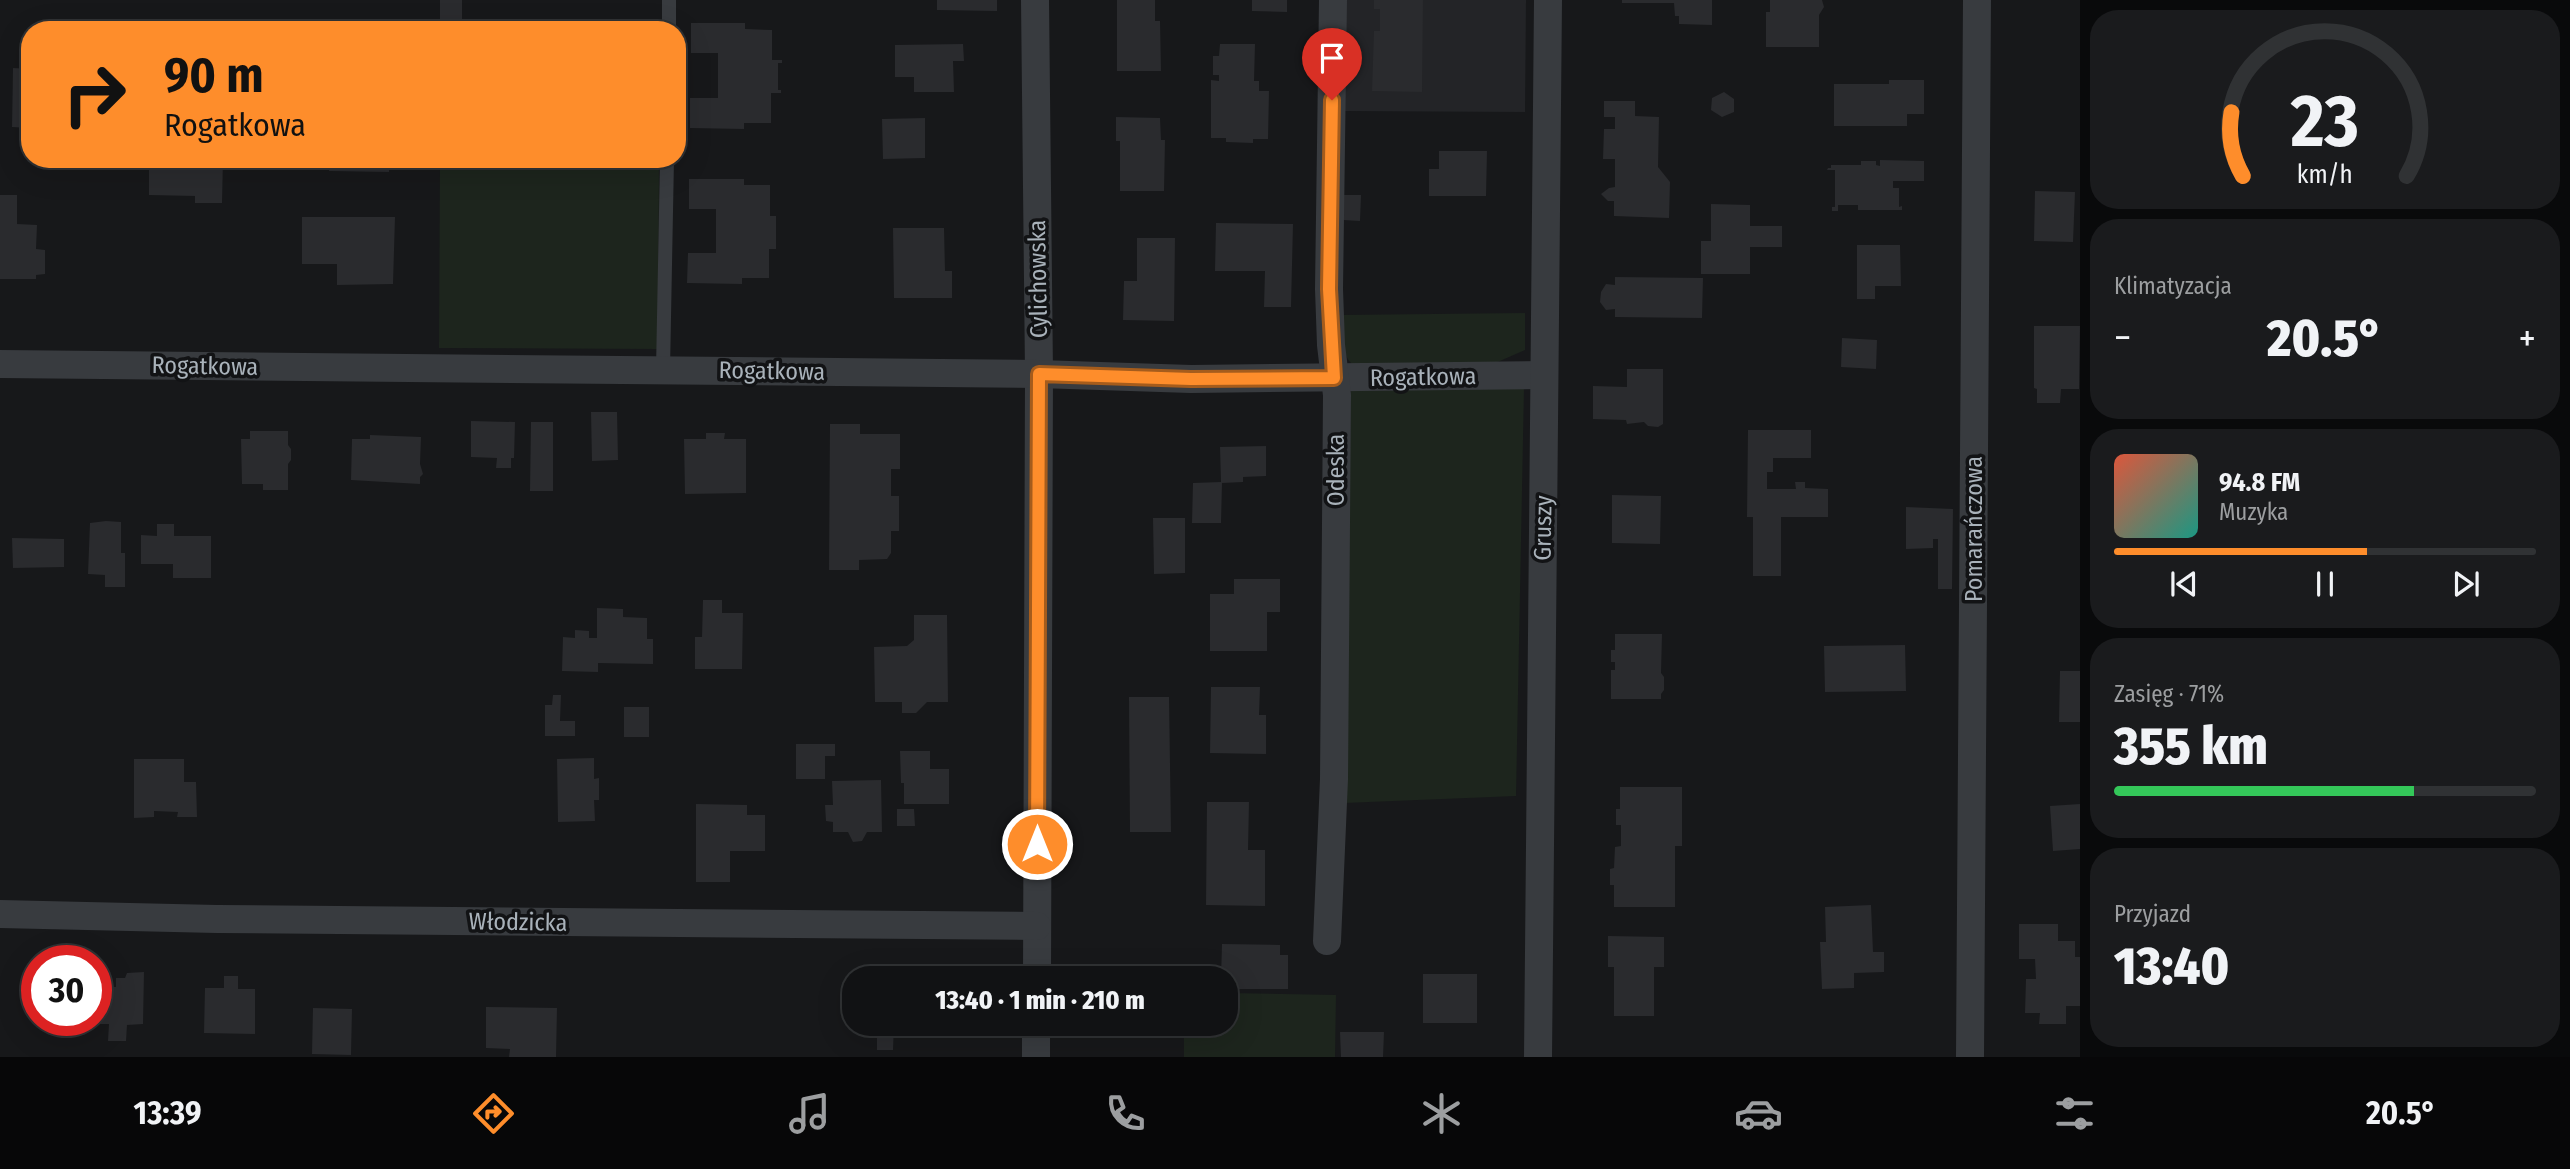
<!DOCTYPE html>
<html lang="pl">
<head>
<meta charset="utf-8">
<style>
  body { margin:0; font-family:"Fira Sans Condensed",sans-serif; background:#1a1b1d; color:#f1f3f6; height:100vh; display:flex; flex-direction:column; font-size:26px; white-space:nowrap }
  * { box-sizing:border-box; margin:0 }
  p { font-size:23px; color:#9c9ea0 }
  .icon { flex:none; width:38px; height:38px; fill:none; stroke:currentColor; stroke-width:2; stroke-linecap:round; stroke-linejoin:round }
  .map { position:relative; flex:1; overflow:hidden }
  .drawer { display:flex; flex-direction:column; gap:10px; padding:10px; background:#090a0b; width:490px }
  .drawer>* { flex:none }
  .top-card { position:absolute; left:21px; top:21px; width:665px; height:147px; border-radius:28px; box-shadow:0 7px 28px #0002,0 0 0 2px #303234; background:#fe8d2b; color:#111; overflow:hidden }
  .speed { position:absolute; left:21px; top:945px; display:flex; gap:14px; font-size:35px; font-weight:700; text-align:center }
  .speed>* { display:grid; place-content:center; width:91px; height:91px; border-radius:50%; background:#111214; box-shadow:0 7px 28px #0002,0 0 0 2px #303234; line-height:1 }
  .speed .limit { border:10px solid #d22; background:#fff; color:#111 }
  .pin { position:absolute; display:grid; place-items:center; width:60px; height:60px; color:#fff; margin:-72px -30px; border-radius:50% 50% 50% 0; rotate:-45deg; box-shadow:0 0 7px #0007 }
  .pin .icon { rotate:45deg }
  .me { position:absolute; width:77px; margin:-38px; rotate:0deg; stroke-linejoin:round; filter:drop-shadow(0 0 5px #0008) }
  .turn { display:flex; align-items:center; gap:24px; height:147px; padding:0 28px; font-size:32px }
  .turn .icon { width:91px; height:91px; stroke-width:2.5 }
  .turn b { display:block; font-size:49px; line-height:60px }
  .big { font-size:52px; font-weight:800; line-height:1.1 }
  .drawer .card { flex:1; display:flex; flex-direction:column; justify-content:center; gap:10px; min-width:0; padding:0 24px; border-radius:28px; background:#1a1b1d }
  .drawer .dial { align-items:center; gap:0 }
  .dial svg { height:182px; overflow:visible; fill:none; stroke:#303234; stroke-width:7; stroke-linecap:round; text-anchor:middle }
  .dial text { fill:#f1f3f6; stroke:none }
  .song { display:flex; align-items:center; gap:21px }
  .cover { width:84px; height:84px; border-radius:10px; background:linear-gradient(135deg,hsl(10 70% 55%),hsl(170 70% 35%)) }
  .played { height:7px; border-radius:4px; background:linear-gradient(90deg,#fe8d2b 60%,#303234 60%) }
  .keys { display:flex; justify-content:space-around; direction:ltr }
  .heat { display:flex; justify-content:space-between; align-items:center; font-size:38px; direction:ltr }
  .charge { height:10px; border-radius:5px; background:linear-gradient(90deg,#34c759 71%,#303234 0) }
  .trip { position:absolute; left:842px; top:966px; width:396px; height:70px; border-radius:28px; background:#111214; box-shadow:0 7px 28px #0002,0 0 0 2px #303234; font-weight:800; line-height:70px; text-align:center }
  .menu { display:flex; height:112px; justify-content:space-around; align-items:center; background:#070708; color:#9c9ea0 }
  .menu .icon { width:49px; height:49px }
  .menu .on { color:#fe8d2b }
  .menu b { font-size:32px; color:#f1f3f6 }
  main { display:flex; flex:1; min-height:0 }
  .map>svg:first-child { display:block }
  .built { fill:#232427 }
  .green { fill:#1d251d }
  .building { fill:#2a2b2e }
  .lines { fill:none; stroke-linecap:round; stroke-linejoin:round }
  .lane { stroke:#383b3f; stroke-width:14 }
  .street { stroke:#383b3f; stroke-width:28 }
  .route-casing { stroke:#a55c1c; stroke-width:18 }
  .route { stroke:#fe8d2b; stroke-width:12 }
  .labels { text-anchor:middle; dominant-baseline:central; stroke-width:7; stroke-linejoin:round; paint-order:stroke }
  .street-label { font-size:24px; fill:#a9b2ba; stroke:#121315 }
</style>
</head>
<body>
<main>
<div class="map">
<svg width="2080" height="1057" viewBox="0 0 2080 1057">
  <rect width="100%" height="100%" fill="#17181a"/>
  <path class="built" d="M1343,0H1526L1525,112L1341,111Z"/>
  <g class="green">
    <path d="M440,159H659L658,349L439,348Z"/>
    <path d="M1525,313V350L1493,364L1357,368C1339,356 1341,333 1340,315Z"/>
    <path d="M1524,388L1516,796L1344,803L1351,391Z"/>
    <path d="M1225,993L1336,995L1335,1057H1184V1024H1225Z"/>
  </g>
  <g class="building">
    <rect x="440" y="0" width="22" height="30"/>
    <path d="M937,0H997V11L937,10Z"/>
    <path d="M1117,0H1155V21H1160L1161,71H1117Z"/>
    <path d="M1252,0H1287V12L1252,11Z"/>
    <path d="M1374,0H1423L1422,92L1372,91L1374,31H1380V9H1374Z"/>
    <path d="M1622,0H1712V25L1679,24V16H1675L1674,3H1622Z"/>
    <path d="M1770,0H1822L1824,7L1819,15V47H1766V12H1770Z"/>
    <path d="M691,23H745V29L772,30V60H782V63H778V90H781V93H771V123H744V129L690,128V98H718V53H691Z"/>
    <path d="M963,44L964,61H953L954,92H914V77H895V45Z"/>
    <path d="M1220,44H1255L1254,81H1259V91H1269L1268,139H1253V143L1226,142V138H1211V80L1219,81V75H1213V56H1219Z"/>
    <path d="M13,68L30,69V128L12,127Z"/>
    <path d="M1889,80H1924V114H1907V126H1834V84H1889Z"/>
    <path d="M1724,92L1734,99V112L1722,117L1711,110L1712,98Z"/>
    <path d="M1604,101H1635V116L1659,117L1658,167L1670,182L1669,218L1614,216V201H1608L1601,194L1609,188L1615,187V159H1603L1604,129H1615V117H1604Z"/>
    <path d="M1116,117L1160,118L1161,140H1165L1164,191H1120V141H1116Z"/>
    <path d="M925,118V158L883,159L882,119Z"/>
    <path d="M1439,151H1487L1486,196H1429V169H1439Z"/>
    <path d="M149,159H223L222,203H195V196L149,195Z"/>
    <path d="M330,159H390L389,172L329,171Z"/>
    <path d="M1880,160L1924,161V181H1893V188H1899V207L1902,206V210H1858V205H1838V211H1832V207H1835V170H1827L1828,168H1831V165H1861V161H1876V165L1880,166Z"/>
    <path d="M689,179H744V185H770V216H776V249H769V278H742V284L687,283L688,253H716V209H689Z"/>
    <path d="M2035,191L2075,192L2073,242L2034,241Z"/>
    <path d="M0,195H17V224L37,225L36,249L45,250V274L36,275V279H0Z"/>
    <path d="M1344,195H1361L1360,221L1343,220Z"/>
    <path d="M1711,204L1750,205V226H1782V247H1750V274H1701V241H1711Z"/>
    <path d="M302,217H395L393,284L337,285V264H302Z"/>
    <path d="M1216,223L1293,224L1291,307H1264L1265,271H1215Z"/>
    <path d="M893,228H944L945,271H952V298H894Z"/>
    <path d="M1137,238H1175L1174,321L1123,320L1124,281H1137Z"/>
    <path d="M1857,245H1900L1901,286H1875V299H1857Z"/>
    <path d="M1615,277L1703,278L1702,318L1615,317V309L1606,310L1600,302L1601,292L1606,284L1615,285Z"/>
    <path d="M2034,326H2080L2079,389H2061L2060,403H2037V389L2034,388Z"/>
    <path d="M1842,338L1877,340L1876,369L1841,367Z"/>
    <path d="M1627,369H1663V424L1658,427L1648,426L1644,422L1627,424L1626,420L1593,419V386L1627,387Z"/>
    <path d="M591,412H617L618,460L592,461Z"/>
    <path d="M471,421L515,422L514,458H511V468H496L497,458L471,457Z"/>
    <path d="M531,422H553V491H530Z"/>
    <path d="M830,424H860V434H900V469H891V496H899V531H891V553L887,559L859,560V570H829Z"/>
    <path d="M1748,430H1811V458H1773V472H1767V489H1796L1795,482H1805V488L1828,489V517H1781V576H1753V517H1747Z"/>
    <path d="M250,431H288V445L291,449V460L288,464V490H263V484H242L241,439H250Z"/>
    <path d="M706,433H725L724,439H746V493L685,494L684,439H706Z"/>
    <path d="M370,435L421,437L420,464L423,474L420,477V484L351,480L352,439H370Z"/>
    <path d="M1266,446V476L1243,477V482L1222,483L1221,523H1192L1193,483L1221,482L1220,447Z"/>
    <path d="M1612,495L1661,496L1660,544L1612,543Z"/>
    <path d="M1906,507L1953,509L1952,589H1938V539H1933V548L1906,549Z"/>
    <path d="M1153,518H1185V573L1154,574Z"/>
    <path d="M106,521L121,522V553H125V587H105V575L88,574L90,523Z"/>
    <path d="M157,524H174V536H211V578H173V564H141V535L157,536Z"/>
    <path d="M12,538L64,539V567L13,568Z"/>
    <path d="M1234,579H1280V612H1267V651H1210V594H1234Z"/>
    <path d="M703,600H722V613H743L742,669H695V637H702Z"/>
    <path d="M597,608L623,609V617L647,618V639H653V664L598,663V672L562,671L563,637L575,638V630L589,631V638H597Z"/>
    <path d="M914,615H947L948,702H927L916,713H902V702H875L874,647L907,646L914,640Z"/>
    <path d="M1615,634H1662L1661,673L1664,677V690L1661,694V699H1611V670H1615V662H1611V650H1615Z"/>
    <path d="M1905,645L1906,691L1825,692L1824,646Z"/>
    <path d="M2060,671H2080V722H2059Z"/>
    <path d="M1211,687H1260L1259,715H1266V754L1210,753Z"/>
    <path d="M553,695H561L560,721H575V736H545V705H552Z"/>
    <path d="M1129,697H1169L1171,832H1130Z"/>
    <rect x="624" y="707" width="25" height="30"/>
    <path d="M796,744H835V756H825V779H796Z"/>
    <path d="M900,751H930V769H949V804H904V783H901Z"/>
    <path d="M594,758V779L599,778V800H594L595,821L558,822L557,759Z"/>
    <path d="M134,759H184V782H196L197,817H177L178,812L154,811V817L134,818Z"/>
    <path d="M881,780L882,832H867L862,841L853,842L848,832H833V822L826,821L825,805H833L832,781Z"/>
    <path d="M1620,787H1682V846H1675V907H1614V885H1610V869L1614,868L1615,847L1621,846V825H1616V809H1620Z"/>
    <path d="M1207,802H1249L1248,850H1265V906L1206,905Z"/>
    <path d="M696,804L747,805V815H765V851H730V882H696Z"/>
    <path d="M2080,804V849L2053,851L2050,806Z"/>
    <path d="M897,809H914L915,826H897Z"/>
    <path d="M1871,905L1873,952H1884V972L1854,973V988L1822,989L1820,942H1826L1825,907Z"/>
    <path d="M2019,924H2058V941H2075V957H2080V1006H2066V1024H2039L2040,1013H2025L2026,979H2036L2035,959H2019Z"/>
    <path d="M1608,936L1664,937V967H1654V1016H1614V967H1608Z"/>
    <path d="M1222,944L1280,945V955H1288V989H1225V978H1221Z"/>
    <path d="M144,972L143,1024L127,1025L126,1041H108L109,1024H71V1020H96V987H116V978H125L127,973Z"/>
    <rect x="1423" y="974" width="54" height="49"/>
    <path d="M925,975H955V978H924Z"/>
    <path d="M224,976H238V989H255V1034L204,1033L205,988H224Z"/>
    <path d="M486,1007L557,1008L556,1057H509L510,1049L486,1048Z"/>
    <path d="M313,1008L352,1009L351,1055L312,1054Z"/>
    <path d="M877,1024H894L893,1050H877Z"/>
    <path d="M904,1024H959V1028H940V1032L904,1031Z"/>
    <path d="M1340,1032H1384L1383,1057H1341Z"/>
  </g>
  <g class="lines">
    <g class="lane">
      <path d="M669,30V0"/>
      <path d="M663,370L667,159"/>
    </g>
    <g class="street">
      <path d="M1035,0L1039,374L1037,978"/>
      <path d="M0,364L1039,374L1191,379L1544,375"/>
      <path d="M0,914L217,919L1037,926"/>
      <path d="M1327,941L1334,779L1337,395L1331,345L1329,289L1333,0"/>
      <path d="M1036,1057V1024"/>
      <path d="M1538,1057L1548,0"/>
      <path d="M1970,1057L1977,0"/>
    </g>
  </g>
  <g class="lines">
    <g class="route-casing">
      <path id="route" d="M1037,844L1039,374L1191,379L1334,378L1329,289L1332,100"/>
    </g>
    <use href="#route" class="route"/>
  </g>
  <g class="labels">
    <g class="street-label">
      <text transform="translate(1038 279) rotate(-91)">Cylichowska</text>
      <text transform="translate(205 366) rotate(1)">Rogatkowa</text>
      <text transform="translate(772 371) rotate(1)">Rogatkowa</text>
      <text transform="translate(1423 377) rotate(-1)">Rogatkowa</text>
      <text transform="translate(1336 470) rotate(-90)">Odeska</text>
      <text transform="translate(1543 528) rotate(-89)">Gruszy</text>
      <text transform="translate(1974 529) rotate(-90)">Pomarańczowa</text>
      <text transform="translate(518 922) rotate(1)">Włodzicka</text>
    </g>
  </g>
</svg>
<div class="speed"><div class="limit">30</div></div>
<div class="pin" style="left:1332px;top:100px;background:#d93025"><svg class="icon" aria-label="arrive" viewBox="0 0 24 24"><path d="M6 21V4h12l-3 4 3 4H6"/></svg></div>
<svg class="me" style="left:1037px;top:844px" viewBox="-20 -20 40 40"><circle r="17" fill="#fe8d2b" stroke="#fff" stroke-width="3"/><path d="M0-11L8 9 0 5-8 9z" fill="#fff"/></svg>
<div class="trip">13:40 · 1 min · 210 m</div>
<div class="top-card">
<div class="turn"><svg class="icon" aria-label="right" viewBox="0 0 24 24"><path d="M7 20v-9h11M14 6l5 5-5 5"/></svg><div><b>90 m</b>Rogatkowa</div></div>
</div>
</div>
<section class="drawer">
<div class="card dial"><svg viewBox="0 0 100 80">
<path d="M14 69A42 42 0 1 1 86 69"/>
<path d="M14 69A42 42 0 0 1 9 41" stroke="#fe8d2b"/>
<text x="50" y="56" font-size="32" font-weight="700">23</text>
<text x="50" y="72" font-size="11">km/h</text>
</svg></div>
<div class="card"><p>Klimatyzacja</p>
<div class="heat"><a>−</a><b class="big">20.5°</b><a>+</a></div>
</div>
<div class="card">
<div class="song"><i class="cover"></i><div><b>94.8 FM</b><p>Muzyka</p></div></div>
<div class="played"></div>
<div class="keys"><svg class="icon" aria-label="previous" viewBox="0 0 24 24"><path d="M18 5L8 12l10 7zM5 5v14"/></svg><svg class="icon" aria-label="pause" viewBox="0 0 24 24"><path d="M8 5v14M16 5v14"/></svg><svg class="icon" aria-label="next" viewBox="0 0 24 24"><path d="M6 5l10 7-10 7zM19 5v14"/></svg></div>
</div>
<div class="card"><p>Zasięg · 71%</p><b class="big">355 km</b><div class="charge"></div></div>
<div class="card"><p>Przyjazd</p><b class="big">13:40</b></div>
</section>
</main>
<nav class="menu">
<b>13:39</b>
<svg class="icon on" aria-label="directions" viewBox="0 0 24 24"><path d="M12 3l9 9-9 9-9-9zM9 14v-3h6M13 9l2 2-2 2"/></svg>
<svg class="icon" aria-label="music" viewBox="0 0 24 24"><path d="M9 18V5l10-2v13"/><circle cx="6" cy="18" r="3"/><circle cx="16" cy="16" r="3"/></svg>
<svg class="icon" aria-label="phone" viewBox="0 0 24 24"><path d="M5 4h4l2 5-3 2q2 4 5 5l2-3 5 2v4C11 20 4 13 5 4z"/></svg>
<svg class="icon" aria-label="climate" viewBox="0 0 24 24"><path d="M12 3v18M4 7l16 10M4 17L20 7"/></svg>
<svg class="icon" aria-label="car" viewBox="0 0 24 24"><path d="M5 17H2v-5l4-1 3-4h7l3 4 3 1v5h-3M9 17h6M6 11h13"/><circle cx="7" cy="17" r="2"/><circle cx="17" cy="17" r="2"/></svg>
<svg class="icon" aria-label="filters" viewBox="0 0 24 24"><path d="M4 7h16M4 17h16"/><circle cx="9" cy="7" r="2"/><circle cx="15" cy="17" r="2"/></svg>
<b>20.5°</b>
</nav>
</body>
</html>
